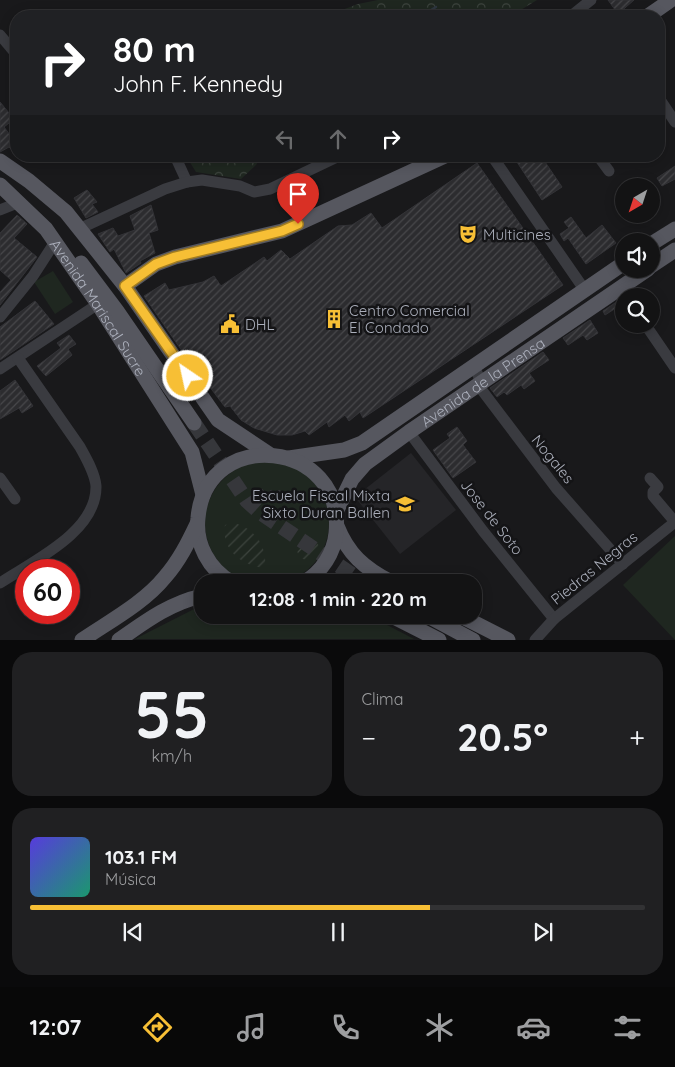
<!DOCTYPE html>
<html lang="es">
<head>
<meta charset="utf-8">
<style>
  body { margin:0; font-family:Quicksand,sans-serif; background:#202022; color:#f1f3f6; height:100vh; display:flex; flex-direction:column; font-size:19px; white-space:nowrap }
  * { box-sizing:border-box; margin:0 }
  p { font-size:16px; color:#9d9ea0 }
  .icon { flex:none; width:28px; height:28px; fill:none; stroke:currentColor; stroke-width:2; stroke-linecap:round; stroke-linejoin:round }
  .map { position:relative; height:640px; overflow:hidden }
  .drawer { display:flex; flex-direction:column; gap:12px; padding:12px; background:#0a0a0b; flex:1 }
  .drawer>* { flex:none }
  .banner { position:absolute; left:10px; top:10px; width:655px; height:152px; border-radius:20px; box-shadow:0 2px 12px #0003,0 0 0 1px #323234; background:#202124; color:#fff; overflow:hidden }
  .needle { width:32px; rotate:219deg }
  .buttons { position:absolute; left:615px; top:178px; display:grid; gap:10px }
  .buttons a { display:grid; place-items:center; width:45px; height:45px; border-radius:50%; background:#131314; box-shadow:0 2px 12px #0003,0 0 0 1px #323234; font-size:25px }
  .speed { position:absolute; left:15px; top:559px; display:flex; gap:10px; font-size:25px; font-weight:700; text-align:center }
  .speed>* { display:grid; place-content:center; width:65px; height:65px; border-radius:50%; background:#131314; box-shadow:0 2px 12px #0003,0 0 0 1px #323234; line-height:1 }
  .speed .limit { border:8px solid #d22; background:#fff; color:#111 }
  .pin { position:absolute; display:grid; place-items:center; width:42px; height:42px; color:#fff; margin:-51px -21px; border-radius:50% 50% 50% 0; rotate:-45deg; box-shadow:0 0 5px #0007 }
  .pin .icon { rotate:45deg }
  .me { position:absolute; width:55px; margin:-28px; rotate:326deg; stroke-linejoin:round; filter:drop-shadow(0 0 4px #0008) }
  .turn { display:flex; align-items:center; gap:18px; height:105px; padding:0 20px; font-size:22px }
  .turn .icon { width:65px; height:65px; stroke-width:2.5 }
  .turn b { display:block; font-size:35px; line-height:42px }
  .lanes { display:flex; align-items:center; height:48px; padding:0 20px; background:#0003; justify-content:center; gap:25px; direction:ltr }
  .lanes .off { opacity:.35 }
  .big { font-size:38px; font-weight:700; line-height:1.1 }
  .drawer .tile { flex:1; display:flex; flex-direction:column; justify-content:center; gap:8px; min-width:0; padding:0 18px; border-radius:20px; background:#202022 }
  .drawer .dial { align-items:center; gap:0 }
  .dial b { font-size:65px; line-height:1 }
  .song { display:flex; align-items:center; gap:15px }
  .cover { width:60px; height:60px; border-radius:8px; background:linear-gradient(135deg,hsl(250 70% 55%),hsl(160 70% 35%)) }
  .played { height:5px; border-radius:2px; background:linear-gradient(90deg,#f7bf35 65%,#323234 65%) }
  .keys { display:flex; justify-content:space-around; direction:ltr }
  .heat { display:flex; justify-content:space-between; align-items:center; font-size:28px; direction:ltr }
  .drawer .tiles { flex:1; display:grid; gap:12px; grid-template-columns:1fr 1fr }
  .tile:last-child { grid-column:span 2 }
  .trip { position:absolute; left:194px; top:574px; width:288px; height:50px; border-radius:20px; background:#131314; box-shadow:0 2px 12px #0003,0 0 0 1px #323234; font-weight:700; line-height:50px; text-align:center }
  .dock { display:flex; height:80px; justify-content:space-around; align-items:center; background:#080808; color:#9d9ea0 }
  .dock .icon { width:35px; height:35px }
  .dock .current { color:#f7bf35 }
  .dock b { font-size:22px; color:#f1f3f6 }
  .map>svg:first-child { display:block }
  .built { fill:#252528 }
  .grass { fill:#1f2720 }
  .forest { fill:url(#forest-crowns) }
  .garden { fill:url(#garden-furrows) }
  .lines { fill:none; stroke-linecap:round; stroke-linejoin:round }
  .stream { stroke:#2e3740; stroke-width:2.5 }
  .building { fill:url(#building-hatch); stroke:#333337 }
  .major-tunnel { stroke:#36373b; stroke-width:15; stroke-dasharray:15 8; stroke-linecap:butt }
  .minor { stroke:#3a3b40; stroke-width:11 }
  .major { stroke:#56575f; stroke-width:15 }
  .route-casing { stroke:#a17c22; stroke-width:12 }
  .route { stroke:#f7bf35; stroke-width:9 }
  .labels { text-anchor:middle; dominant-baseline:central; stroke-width:5; stroke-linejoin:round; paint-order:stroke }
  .poi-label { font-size:15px; fill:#abafbb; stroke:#141416; text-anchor:start }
  .street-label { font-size:15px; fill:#abafbb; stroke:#141416 }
</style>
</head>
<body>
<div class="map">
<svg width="675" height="640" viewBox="0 0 675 640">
  <defs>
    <pattern id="forest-crowns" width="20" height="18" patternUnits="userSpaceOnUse" patternTransform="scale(1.25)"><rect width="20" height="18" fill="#1f2720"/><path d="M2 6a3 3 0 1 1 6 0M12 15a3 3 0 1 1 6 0" fill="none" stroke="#3d443e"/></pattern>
    <pattern id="garden-furrows" width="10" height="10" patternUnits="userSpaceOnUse" patternTransform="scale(1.25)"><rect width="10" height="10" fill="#1f2720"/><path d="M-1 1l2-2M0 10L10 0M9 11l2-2" fill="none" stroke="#3d443e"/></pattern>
    <pattern id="building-hatch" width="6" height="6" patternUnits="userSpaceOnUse" patternTransform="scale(1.25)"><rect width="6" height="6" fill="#2c2c2f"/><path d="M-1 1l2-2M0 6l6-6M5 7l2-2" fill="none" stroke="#48484b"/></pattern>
  </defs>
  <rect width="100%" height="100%" fill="#19191b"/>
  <path class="built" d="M411,453L456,510L400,554L355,497Z"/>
  <g class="grass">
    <path d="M53,271L73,302L55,314L34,282Z"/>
    <circle cx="267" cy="523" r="62"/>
    <path d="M675,536V640L623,585Z"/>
    <path d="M202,605V615H368L414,639H135Z"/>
  </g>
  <g class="forest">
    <path d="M378,0H537L511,16H326L358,4Z"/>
    <path d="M186,156H261L256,165L241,179L196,172Z"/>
  </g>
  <g class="garden">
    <path d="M235,523C256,530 267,546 265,568C242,566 221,550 225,525Z"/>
    <circle cx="308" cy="549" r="11"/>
  </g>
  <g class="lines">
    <path class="stream" d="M421,16L436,7"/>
  </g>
  <g class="building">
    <path d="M608,0H634L618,14Z"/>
    <path d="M0,102L14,119L4,127L16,143V154L9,147L0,152Z"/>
    <path d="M513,156H541L562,187L542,200Z"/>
    <path d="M477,163L563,285L363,418L360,412L349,421L345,415L329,427L327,422L309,435L305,431L292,435H277L254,428L241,420L230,406L225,407L209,386L207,387L144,296L165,283L169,290L203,282L214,276L221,286L264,257L267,261L281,250L290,259L338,226L352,225L371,213L382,228Z"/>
    <path d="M675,166V179L662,186L657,178Z"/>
    <path d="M87,190L97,202L92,204L98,212L86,218L74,198Z"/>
    <path d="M151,205L158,230L149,233L155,253L140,261L141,263L126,273L114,249L110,252L98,234L113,228L118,236L135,230L130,216Z"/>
    <path d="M17,215L27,224L14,238L37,257L0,305V292L11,280L0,270V233Z"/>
    <path d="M571,217L586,238L602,225L616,243L586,264L568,238L564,241L560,234L569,228L564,222Z"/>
    <path d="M624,297V319L616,308L605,315L603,311Z"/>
    <path d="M35,301L54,324L0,360V327Z"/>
    <path d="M590,320L598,333L587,340L583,335L568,345L563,338Z"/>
    <path d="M69,335L76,344L68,349L72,355L46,376L37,366L61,348L57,343Z"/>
    <path d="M543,352L549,360L529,373L535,381L524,389L521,385L507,395L504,392L497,397L490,388Z"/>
    <path d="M15,380L33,406L22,413L19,408L0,419V391Z"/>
    <path d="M457,427L467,441L463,445L476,462L453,478L433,450L450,438L447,434Z"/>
    <path d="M262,489L267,494L271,490L276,494L279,490L285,495L280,501L275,496L271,501L266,496L263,499L258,495Z"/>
  </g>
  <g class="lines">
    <path class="major-tunnel" d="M194,423L247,501L258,511L363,582"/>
    <g class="minor">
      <path d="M571,16L591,0"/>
      <path d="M0,35L16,54"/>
      <path d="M659,98L675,122"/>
      <path d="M175,156L187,182"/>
      <path d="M492,156L584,289"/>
      <path d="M598,156L609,171"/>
      <path d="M0,210L20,202"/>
      <path d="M79,229L165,189L187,182L202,180L240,186L254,192L270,189L339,156"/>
      <path d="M0,317L33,276L55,242"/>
      <path d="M645,324L675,368"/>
      <path d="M473,365L479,377L478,385L556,488L623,564"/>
      <path d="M0,369L98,304"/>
      <path d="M409,432L483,531L554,619"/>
      <path d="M0,478L15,499"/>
      <path d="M650,478L658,487L653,492V496L675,522"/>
      <path d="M0,583C33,561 97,532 96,486C95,473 86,458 80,447L18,358"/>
      <path d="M535,640L554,619L675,522"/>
    </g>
    <g class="major">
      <path d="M648,16L671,0"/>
      <path d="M0,161L29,181L66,212L125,286L218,420L269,454"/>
      <path id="s1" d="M0,185L46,229L98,304L192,452L203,495"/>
      <path d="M651,244L675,229"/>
      <path d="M81,263L117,311L194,423"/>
      <path d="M651,266L675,250"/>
      <path d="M125,286L156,264L175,257L282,231L445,156"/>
      <path d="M289,458L344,450L362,443L624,263"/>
      <path id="s2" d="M336,512L352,479L365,464L409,432L648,269"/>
      <path d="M337,526C348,554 364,568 391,582"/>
      <path d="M231,582C209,569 195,544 198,518C206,425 346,440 336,533C334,553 322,572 304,582"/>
      <path d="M390,615L439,640"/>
      <path d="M426,615L473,640"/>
      <path d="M459,615L508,640"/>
      <path d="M82,640C110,621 144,603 165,577C179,561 188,543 197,524"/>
      <path d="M119,640C146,621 170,603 202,596"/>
    </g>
  </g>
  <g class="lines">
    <g class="route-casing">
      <path id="route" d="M188,376L125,286L156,264L175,257L282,231L298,224"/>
    </g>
    <use href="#route" class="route"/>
  </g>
  <defs>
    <g id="theatre-bare" transform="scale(1.5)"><path d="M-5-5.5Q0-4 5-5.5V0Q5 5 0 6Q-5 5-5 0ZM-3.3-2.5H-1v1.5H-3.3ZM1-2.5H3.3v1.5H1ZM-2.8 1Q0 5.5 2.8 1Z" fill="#f7bf35" stroke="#141416" stroke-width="2.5" paint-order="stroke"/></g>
    <g id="building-bare" transform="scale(1.5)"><path d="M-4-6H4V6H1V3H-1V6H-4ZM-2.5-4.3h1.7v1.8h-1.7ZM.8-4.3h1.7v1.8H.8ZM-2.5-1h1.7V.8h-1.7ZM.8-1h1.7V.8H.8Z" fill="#f7bf35" stroke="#141416" stroke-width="2.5" paint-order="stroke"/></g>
    <g id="civic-bare" transform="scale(1.5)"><path d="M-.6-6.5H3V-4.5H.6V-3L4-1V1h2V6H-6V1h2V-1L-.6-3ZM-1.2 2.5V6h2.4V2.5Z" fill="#f7bf35" stroke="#141416" stroke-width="2.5" paint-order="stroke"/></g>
    <g id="school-bare" transform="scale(1.5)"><path d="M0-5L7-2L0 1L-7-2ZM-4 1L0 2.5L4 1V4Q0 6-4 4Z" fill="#f7bf35" stroke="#141416" stroke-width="2.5" paint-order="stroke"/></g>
  </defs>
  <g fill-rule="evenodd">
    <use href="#theatre-bare" x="468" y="234"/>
    <use href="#building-bare" x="334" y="319"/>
    <use href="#civic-bare" x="230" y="324"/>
    <use href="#school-bare" x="405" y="504"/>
  </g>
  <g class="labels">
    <g class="poi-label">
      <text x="483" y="234">Multicines</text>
      <text x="349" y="310">Centro Comercial<tspan x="349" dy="17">El Condado</tspan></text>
      <text x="245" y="324">DHL</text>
      <text x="390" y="495" text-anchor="end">Escuela Fiscal Mixta<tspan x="390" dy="17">Sixto Duran Ballen</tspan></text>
    </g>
    <g class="street-label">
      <text stroke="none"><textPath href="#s1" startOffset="158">Avenida Mariscal Sucre</textPath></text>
      <text stroke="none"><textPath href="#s2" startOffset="200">Avenida de la Prensa</textPath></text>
      <text transform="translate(553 459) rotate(51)">Nogales</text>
      <text transform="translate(492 517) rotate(52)">Jose de Soto</text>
      <text transform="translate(594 568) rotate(-39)">Piedras Negras</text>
    </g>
  </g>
</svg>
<div class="buttons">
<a><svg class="needle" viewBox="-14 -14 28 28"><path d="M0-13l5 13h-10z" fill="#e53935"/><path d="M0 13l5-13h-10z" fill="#9d9ea0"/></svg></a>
<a><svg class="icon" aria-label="sound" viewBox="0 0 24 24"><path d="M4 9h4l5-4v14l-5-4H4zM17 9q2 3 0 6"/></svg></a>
<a><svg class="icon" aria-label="search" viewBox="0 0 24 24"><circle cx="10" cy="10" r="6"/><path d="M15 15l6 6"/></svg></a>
</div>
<div class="speed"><div class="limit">60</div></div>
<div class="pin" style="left:298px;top:224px;background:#d93025"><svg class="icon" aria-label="arrive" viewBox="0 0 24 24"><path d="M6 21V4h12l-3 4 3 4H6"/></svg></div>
<svg class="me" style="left:188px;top:376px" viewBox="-20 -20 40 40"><circle r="17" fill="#f7bf35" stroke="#fff" stroke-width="3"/><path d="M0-11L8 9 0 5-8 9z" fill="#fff"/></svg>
<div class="trip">12:08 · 1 min · 220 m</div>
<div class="banner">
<div class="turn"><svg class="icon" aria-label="right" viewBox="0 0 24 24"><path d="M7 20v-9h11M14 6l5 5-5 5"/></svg><div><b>80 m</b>John F. Kennedy</div></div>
<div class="lanes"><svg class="icon off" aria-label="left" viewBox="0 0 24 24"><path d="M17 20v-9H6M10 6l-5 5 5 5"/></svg><svg class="icon off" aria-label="ahead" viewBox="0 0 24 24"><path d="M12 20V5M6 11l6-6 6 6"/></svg><svg class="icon" aria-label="right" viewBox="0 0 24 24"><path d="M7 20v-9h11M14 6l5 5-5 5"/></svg></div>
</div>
</div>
<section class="drawer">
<div class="tiles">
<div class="tile dial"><b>55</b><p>km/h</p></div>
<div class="tile"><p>Clima</p>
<div class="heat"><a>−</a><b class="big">20.5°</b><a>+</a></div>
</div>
<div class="tile">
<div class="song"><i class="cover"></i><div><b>103.1 FM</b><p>Música</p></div></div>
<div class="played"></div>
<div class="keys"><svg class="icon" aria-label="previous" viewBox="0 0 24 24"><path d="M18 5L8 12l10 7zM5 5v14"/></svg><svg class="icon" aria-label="pause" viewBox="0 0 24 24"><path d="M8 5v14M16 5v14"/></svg><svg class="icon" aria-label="next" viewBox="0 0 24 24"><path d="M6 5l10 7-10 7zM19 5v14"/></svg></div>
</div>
</div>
</section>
<nav class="dock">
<b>12:07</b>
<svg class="icon current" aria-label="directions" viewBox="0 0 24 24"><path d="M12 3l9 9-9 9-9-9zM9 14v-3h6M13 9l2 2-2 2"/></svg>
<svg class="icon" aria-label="music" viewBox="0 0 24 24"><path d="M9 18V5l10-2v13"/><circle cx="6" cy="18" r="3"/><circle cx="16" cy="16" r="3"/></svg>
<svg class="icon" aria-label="phone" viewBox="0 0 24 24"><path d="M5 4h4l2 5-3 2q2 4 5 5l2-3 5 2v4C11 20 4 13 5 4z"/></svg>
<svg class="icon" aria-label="climate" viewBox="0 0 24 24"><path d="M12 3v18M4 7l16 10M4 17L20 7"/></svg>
<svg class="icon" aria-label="car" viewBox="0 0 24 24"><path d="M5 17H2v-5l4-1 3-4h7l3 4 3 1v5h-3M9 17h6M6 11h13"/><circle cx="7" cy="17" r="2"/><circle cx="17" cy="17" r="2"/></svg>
<svg class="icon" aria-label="filters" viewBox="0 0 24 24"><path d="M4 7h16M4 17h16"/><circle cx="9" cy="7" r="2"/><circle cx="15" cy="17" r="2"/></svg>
</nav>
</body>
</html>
